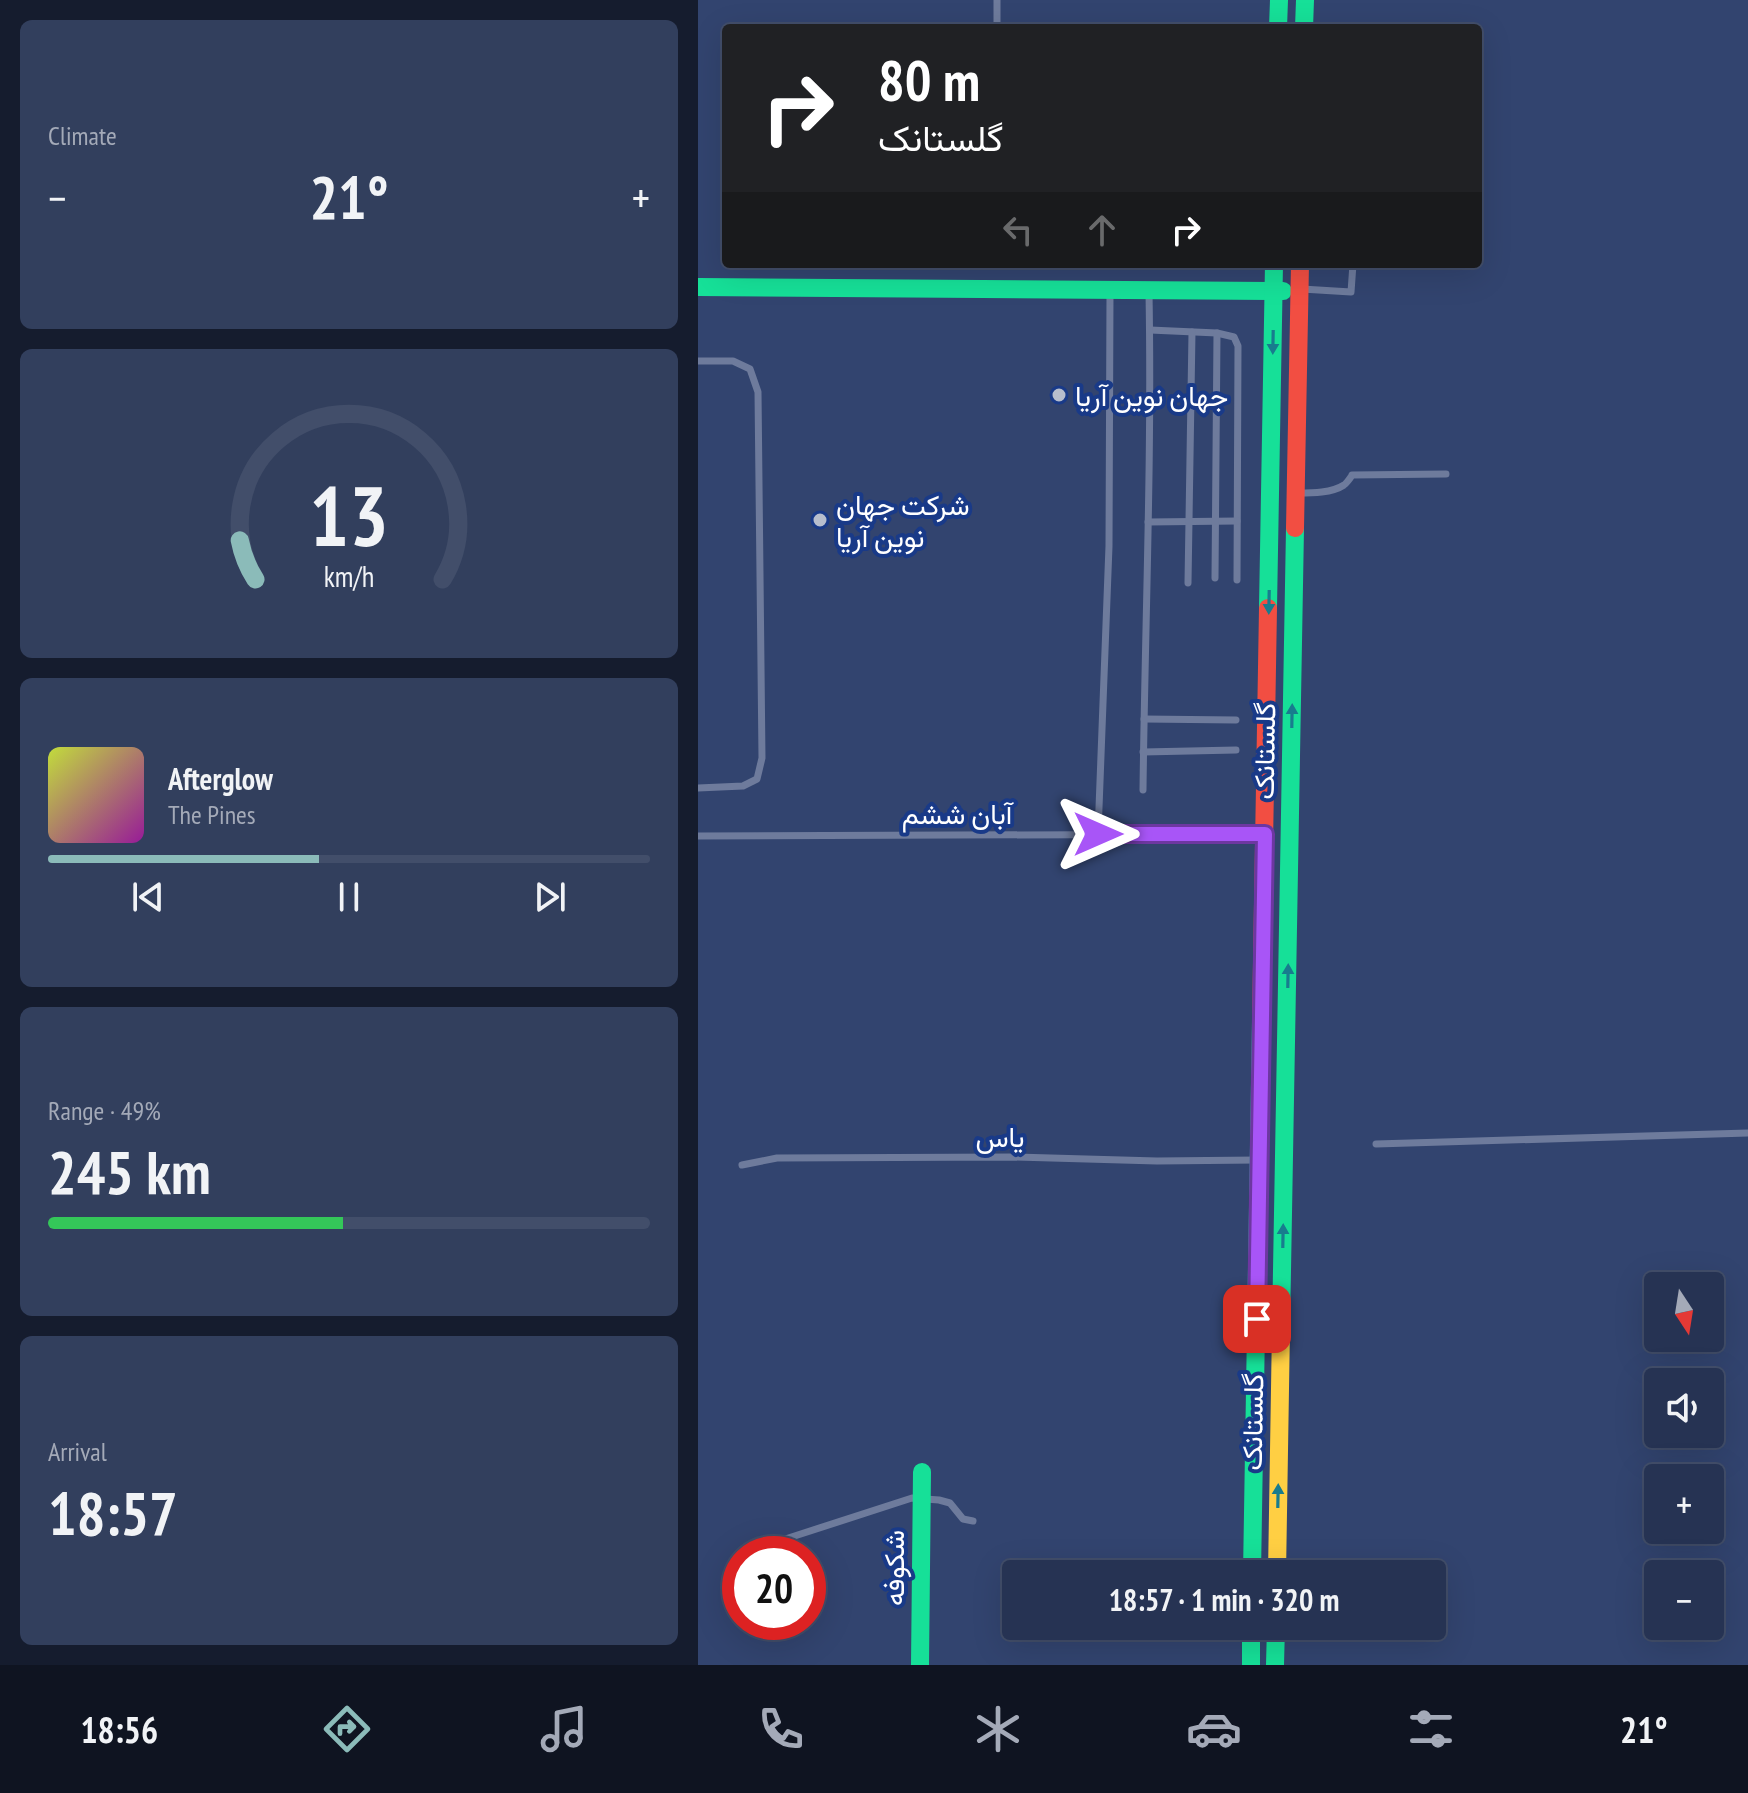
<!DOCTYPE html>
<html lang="en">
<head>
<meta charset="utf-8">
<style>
  body { margin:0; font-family:"PT Sans Narrow",Vazirmatn,sans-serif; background:#323f5d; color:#f1f3f6; height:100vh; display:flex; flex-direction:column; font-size:30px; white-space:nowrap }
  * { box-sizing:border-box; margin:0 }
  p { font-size:26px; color:#a4aab8 }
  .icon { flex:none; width:44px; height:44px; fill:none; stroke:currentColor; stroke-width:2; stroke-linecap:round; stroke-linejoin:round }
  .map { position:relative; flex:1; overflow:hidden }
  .details { display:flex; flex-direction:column; gap:20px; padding:20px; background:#151c2e; width:698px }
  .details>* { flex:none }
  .hud { position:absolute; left:24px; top:24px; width:760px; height:244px; border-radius:8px; box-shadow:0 8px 32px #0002,0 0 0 2px #424e6a; background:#202124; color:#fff; overflow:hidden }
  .needle { width:52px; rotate:168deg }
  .buttons { position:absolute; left:946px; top:1272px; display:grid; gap:16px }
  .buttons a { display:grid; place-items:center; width:80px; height:80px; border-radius:8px; background:#263353; box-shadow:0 8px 32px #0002,0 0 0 2px #424e6a; font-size:40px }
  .speed { position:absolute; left:24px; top:1536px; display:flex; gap:16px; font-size:40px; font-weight:700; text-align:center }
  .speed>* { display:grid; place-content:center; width:104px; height:104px; border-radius:50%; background:#263353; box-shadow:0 8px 32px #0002,0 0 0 2px #424e6a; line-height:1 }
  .speed .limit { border:12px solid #d22; background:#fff; color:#111 }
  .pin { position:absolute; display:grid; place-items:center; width:68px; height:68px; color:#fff; margin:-34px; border-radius:16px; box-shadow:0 4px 12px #0006 }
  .me { position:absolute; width:88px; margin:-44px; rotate:90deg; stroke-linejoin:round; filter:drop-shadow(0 0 6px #0008) }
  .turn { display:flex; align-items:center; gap:28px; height:168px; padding:0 24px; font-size:36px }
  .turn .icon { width:104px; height:104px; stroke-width:2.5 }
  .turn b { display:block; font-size:56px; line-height:68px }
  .lanes { display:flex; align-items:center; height:76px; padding:0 24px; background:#0003; justify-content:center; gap:40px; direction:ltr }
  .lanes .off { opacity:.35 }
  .big { font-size:60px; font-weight:700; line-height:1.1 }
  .details .widget { flex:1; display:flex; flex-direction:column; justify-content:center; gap:12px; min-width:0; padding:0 28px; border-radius:12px; background:#323f5d }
  .details .dial { align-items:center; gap:0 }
  .dial svg { height:208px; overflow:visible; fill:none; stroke:#424e6a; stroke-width:7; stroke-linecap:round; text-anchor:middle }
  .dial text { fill:#f1f3f6; stroke:none }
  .song { display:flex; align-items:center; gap:24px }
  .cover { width:96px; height:96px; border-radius:12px; background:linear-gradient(135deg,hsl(70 70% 55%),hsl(300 70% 35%)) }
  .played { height:8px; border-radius:4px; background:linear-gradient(90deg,#8bbbb9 45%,#424e6a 45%) }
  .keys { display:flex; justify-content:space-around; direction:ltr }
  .heat { display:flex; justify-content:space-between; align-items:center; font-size:44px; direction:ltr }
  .charge { height:12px; border-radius:6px; background:linear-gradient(90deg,#34c759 49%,#424e6a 0) }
  .trip { position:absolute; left:304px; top:1560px; width:444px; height:80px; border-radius:8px; background:#263353; box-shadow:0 8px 32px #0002,0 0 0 2px #424e6a; font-weight:700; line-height:80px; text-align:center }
  .dock { display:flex; height:128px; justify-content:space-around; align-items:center; background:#0f1421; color:#a4aab8 }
  .dock .icon { width:56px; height:56px }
  .dock .active { color:#8bbbb9 }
  .dock b { font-size:36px; color:#f1f3f6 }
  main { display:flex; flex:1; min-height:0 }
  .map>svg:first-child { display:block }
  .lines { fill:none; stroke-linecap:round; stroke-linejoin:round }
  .lane { stroke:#6e7b9c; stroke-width:7 }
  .fast { stroke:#16e098; stroke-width:18 }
  .slow { stroke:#ffcf43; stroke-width:18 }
  .jam { stroke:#f24e42; stroke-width:18 }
  .oneway { fill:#187c8e }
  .route-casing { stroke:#6d37a1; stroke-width:20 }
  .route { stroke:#a855f7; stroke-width:14 }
  .poi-dot { fill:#b7becd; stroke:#193a88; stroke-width:3 }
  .labels { text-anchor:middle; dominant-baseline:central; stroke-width:8; stroke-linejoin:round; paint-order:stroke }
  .poi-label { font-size:28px; fill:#fff; stroke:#193a88; text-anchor:start }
  .street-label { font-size:28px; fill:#fff; stroke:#193a88 }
</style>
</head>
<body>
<main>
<section class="details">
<div class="widget"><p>Climate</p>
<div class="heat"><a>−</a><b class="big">21°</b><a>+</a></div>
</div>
<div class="widget dial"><svg viewBox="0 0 100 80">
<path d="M14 69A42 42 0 1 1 86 69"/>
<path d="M14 69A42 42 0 0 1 8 54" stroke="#8bbbb9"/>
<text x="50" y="56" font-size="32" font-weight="700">13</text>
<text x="50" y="72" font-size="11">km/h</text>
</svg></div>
<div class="widget">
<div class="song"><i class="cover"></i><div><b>Afterglow</b><p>The Pines</p></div></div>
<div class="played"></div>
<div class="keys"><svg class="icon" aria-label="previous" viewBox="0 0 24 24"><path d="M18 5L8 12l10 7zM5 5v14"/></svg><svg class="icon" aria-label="pause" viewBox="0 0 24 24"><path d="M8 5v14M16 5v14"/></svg><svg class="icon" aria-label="next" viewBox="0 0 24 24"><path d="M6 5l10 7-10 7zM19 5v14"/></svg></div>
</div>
<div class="widget"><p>Range · 49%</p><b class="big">245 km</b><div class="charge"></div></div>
<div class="widget"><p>Arrival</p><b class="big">18:57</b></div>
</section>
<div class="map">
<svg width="1050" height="1665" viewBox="0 0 1050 1665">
  <rect width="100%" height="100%" fill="#32446f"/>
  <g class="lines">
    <g class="lane">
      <path d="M299,28V0"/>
      <path d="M604,289L653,292L655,264"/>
      <path d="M452,330L519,333L536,337L540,346L539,580"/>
      <path d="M0,361H35L52,369L60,392L64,758L59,779L45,786L0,788"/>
      <path d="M600,493C614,493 634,493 646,485C647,485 654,476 654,475L748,474"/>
      <path d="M450,522L539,521"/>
      <path d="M517,578L519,333"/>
      <path d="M490,583L494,332"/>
      <path d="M446,719L538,720"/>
      <path d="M445,752L538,750"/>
      <path d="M445,790C447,624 454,459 451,293"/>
      <path d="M400,834L411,546L412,293"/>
      <path d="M0,836L566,834"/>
      <path d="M678,1144L1050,1133"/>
      <path d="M44,1165L79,1158L315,1157L459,1161L559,1160"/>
      <path d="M75,1543L214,1498L241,1500L252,1503L265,1519L275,1521"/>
    </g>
    <g class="fast">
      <path d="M580,28L581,0"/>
      <path d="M606,28L607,0"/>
      <path d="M0,287L585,291"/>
      <path d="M570,608L576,264"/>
      <path d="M583,1327L597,528"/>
      <path d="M554,1574L563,1022"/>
      <path d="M553,1626V1665"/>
      <path d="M222,1665L224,1472"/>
      <path d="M577,1665L578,1626"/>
    </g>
    <path class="slow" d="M579,1574L583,1327"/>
    <g class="jam">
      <path d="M597,528L602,264"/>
      <path d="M563,1022L570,608"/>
    </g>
  </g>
  <defs><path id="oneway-solid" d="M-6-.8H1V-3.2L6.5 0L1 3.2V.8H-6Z" transform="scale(2)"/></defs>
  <g class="oneway">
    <use href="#oneway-solid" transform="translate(575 342) rotate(91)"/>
    <use href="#oneway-solid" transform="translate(571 602) rotate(91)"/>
    <use href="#oneway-solid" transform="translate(594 716) rotate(-89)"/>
    <use href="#oneway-solid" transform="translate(590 976) rotate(-89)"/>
    <use href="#oneway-solid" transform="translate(585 1236) rotate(-89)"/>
    <use href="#oneway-solid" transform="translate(580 1496) rotate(-89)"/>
  </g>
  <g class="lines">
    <g class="route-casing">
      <path id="route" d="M400,834H567L559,1319"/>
    </g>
    <use href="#route" class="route"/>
  </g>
  <g class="poi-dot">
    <circle cx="361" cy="395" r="8"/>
    <circle cx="122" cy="520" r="8"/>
  </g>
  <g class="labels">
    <g class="poi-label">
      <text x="377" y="395">جهان نوین آریا</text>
      <text x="138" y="504">شرکت جهان<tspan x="138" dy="32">نوین آریا</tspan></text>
    </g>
    <g class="street-label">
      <text transform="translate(566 751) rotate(-89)">گلستانک</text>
      <text x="259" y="813">آبان ششم</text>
      <text x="302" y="1136">یاس</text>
      <text transform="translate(554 1422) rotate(-89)">گلستانک</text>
      <text transform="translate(195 1568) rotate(-90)">شکوفه</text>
    </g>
  </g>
</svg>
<div class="buttons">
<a><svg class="needle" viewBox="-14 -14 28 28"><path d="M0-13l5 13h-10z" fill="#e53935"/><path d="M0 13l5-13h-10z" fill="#a4aab8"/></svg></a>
<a><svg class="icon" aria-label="sound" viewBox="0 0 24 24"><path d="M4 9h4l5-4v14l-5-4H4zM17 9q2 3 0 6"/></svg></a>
<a>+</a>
<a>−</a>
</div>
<div class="speed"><div class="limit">20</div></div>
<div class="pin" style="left:559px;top:1319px;background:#d93025"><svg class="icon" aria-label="arrive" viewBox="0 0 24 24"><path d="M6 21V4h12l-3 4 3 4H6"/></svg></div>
<svg class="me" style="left:400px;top:834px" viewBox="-20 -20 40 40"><path d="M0-17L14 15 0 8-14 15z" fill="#a855f7" stroke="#fff" stroke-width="4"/></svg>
<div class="trip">18:57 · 1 min · 320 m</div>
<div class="hud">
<div class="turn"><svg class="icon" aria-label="right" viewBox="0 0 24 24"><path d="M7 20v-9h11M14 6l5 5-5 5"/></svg><div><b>80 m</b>گلستانک</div></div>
<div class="lanes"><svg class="icon off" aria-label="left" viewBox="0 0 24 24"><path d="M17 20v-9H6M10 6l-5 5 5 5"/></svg><svg class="icon off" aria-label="ahead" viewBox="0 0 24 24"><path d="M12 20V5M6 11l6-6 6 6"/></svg><svg class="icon" aria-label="right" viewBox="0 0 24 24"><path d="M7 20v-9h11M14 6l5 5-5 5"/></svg></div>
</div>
</div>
</main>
<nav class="dock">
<b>18:56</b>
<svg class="icon active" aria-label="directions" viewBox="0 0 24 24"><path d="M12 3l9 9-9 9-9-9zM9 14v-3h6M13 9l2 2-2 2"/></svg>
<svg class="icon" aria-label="music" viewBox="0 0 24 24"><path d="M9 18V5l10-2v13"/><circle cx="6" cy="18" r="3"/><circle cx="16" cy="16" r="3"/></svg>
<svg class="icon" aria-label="phone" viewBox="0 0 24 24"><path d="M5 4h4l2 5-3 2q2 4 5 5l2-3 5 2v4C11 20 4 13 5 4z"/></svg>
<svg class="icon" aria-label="climate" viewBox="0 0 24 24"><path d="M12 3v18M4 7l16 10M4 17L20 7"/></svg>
<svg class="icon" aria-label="car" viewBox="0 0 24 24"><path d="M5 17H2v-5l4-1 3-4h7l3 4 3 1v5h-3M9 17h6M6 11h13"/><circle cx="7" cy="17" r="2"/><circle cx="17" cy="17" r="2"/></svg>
<svg class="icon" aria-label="filters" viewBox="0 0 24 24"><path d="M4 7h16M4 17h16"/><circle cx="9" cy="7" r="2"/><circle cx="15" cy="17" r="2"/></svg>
<b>21°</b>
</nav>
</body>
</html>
